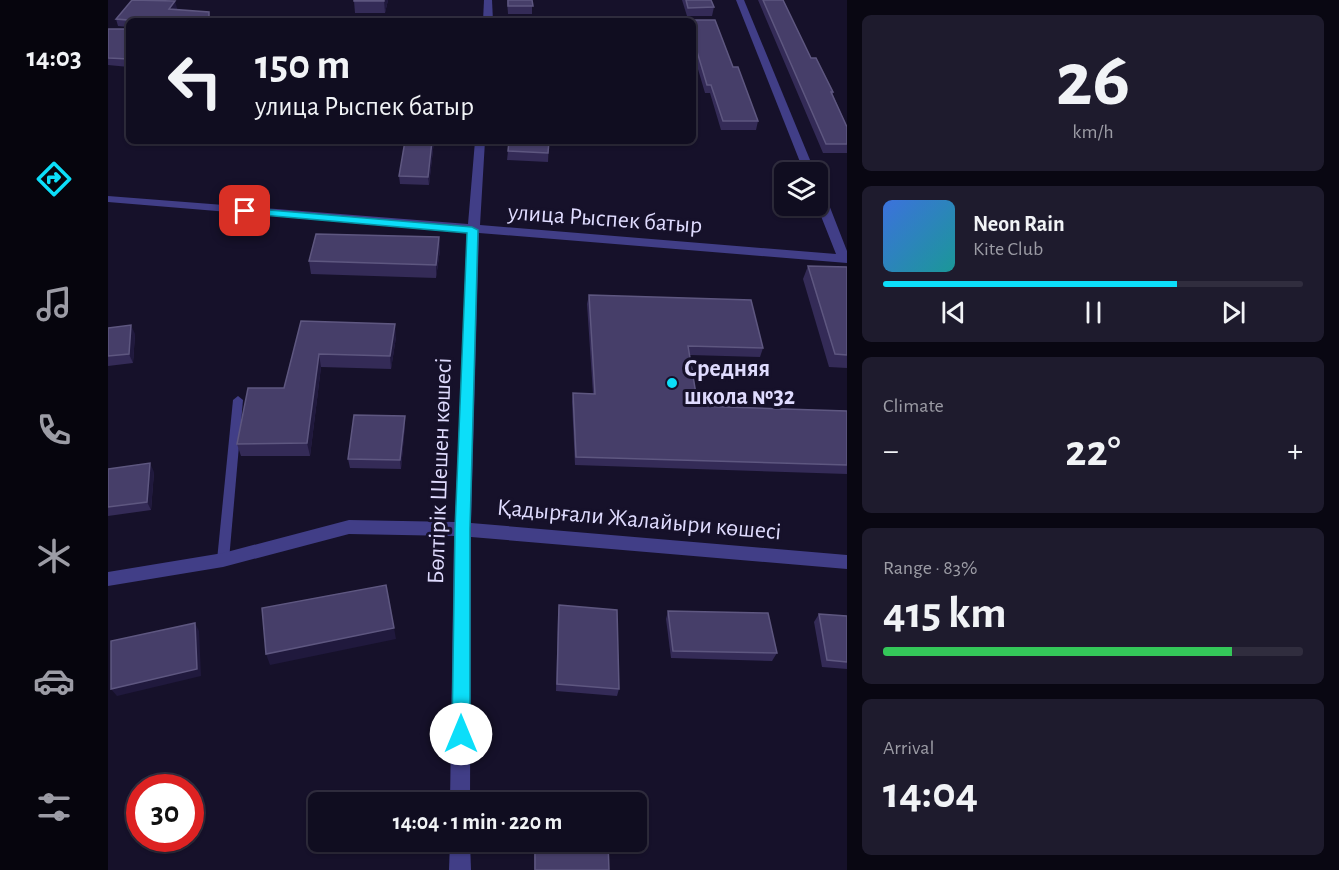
<!DOCTYPE html>
<html lang="en">
<head>
<meta charset="utf-8">
<style>
  body { margin:0; font-family:"Alegreya Sans",sans-serif; background:#1e1b2d; color:#f1f3f6; height:100vh; display:flex; flex-direction:column; font-size:22px; white-space:nowrap }
  * { box-sizing:border-box; margin:0 }
  p { font-size:20px; color:#9c9ca5 }
  .icon { flex:none; width:33px; height:33px; fill:none; stroke:currentColor; stroke-width:2; stroke-linecap:round; stroke-linejoin:round }
  .map { position:relative; flex:1; overflow:hidden }
  .side { display:flex; flex-direction:column; gap:15px; padding:15px; background:#090712; width:492px }
  .side>* { flex:none }
  .banner { position:absolute; left:18px; top:18px; width:570px; height:126px; border-radius:9px; box-shadow:0 2px 4px #0004,0 0 0 2px #302d3e; background:#100d20; color:#f1f3f6; overflow:hidden }
  .buttons { position:absolute; left:666px; top:162px; display:grid; gap:12px }
  .buttons a { display:grid; place-items:center; width:54px; height:54px; border-radius:9px; background:#100d20; box-shadow:0 2px 4px #0004,0 0 0 2px #302d3e; font-size:30px }
  .speed { position:absolute; left:18px; top:774px; display:flex; gap:12px; font-size:30px; font-weight:700; text-align:center }
  .speed>* { display:grid; place-content:center; width:78px; height:78px; border-radius:50%; background:#100d20; box-shadow:0 2px 4px #0004,0 0 0 2px #302d3e; line-height:1 }
  .speed .limit { border:9px solid #d22; background:#fff; color:#111 }
  .pin { position:absolute; display:grid; place-items:center; width:51px; height:51px; color:#fff; margin:-26px; border-radius:12px; box-shadow:0 3px 9px #0006 }
  .me { position:absolute; width:66px; margin:-33px; rotate:0deg; stroke-linejoin:round; filter:drop-shadow(0 0 4px #0008) }
  .turn { display:flex; align-items:center; gap:21px; height:126px; padding:0 30px; font-size:27px }
  .turn .icon { width:78px; height:78px; stroke-width:2.5 }
  .turn b { display:block; font-size:42px; line-height:51px }
  .big { font-size:45px; font-weight:600; line-height:1.1 }
  .side .widget { flex:1; display:flex; flex-direction:column; justify-content:center; gap:9px; min-width:0; padding:0 21px; border-radius:9px; background:#1e1b2d }
  .side .dial { align-items:center; gap:0 }
  .dial b { font-size:78px; line-height:1 }
  .song { display:flex; align-items:center; gap:18px }
  .cover { width:72px; height:72px; border-radius:9px; background:linear-gradient(135deg,hsl(220 70% 55%),hsl(180 70% 35%)) }
  .played { height:6px; border-radius:3px; background:linear-gradient(90deg,#0cdef9 70%,#302d3e 70%) }
  .keys { display:flex; justify-content:space-around; direction:ltr }
  .heat { display:flex; justify-content:space-between; align-items:center; font-size:33px; direction:ltr }
  .charge { height:9px; border-radius:4px; background:linear-gradient(90deg,#34c759 83%,#302d3e 0) }
  .trip { position:absolute; left:200px; top:792px; width:339px; height:60px; border-radius:9px; background:#100d20; box-shadow:0 2px 4px #0004,0 0 0 2px #302d3e; font-weight:600; line-height:60px; text-align:center }
  main { display:flex; flex:1; min-height:0 }
  .tabs { display:flex; flex-direction:column; width:108px; justify-content:space-around; align-items:center; background:#06050d; color:#9c9ca5 }
  .tabs .icon { width:42px; height:42px }
  .tabs .selected { color:#0cdef9 }
  .tabs b { font-size:27px; color:#f1f3f6 }
  .map>svg:first-child { display:block }
  .lines { fill:none; stroke-linecap:round; stroke-linejoin:round }
  .service { fill:#413e87; fill-rule:evenodd }
  .minor { fill:#413e87; fill-rule:evenodd }
  .wall { fill:#342b57 }
  .shaded-wall { fill:#20193d }
  .building { fill:#463e69; stroke:#5e5780; stroke-width:1.5 }
  .route { fill:#0cdef9; stroke:#0890a2; stroke-width:1.5 }
  .poi-dot { fill:#0cdef9; stroke:#16112a; stroke-width:2 }
  .labels { text-anchor:middle; dominant-baseline:central; stroke-width:6; stroke-linejoin:round; paint-order:stroke }
  .street-label { font-size:24px; fill:#dfdbfe; stroke:#16112a }
  .poi-label { font-size:24px; font-weight:bold; fill:#dfdbfe; stroke:#16112a; text-anchor:start }
</style>
</head>
<body>
<main>
<nav class="tabs">
<b>14:03</b>
<svg class="icon selected" aria-label="directions" viewBox="0 0 24 24"><path d="M12 3l9 9-9 9-9-9zM9 14v-3h6M13 9l2 2-2 2"/></svg>
<svg class="icon" aria-label="music" viewBox="0 0 24 24"><path d="M9 18V5l10-2v13"/><circle cx="6" cy="18" r="3"/><circle cx="16" cy="16" r="3"/></svg>
<svg class="icon" aria-label="phone" viewBox="0 0 24 24"><path d="M5 4h4l2 5-3 2q2 4 5 5l2-3 5 2v4C11 20 4 13 5 4z"/></svg>
<svg class="icon" aria-label="climate" viewBox="0 0 24 24"><path d="M12 3v18M4 7l16 10M4 17L20 7"/></svg>
<svg class="icon" aria-label="car" viewBox="0 0 24 24"><path d="M5 17H2v-5l4-1 3-4h7l3 4 3 1v5h-3M9 17h6M6 11h13"/><circle cx="7" cy="17" r="2"/><circle cx="17" cy="17" r="2"/></svg>
<svg class="icon" aria-label="filters" viewBox="0 0 24 24"><path d="M4 7h16M4 17h16"/><circle cx="9" cy="7" r="2"/><circle cx="15" cy="17" r="2"/></svg>
</nav>
<div class="map">
<svg width="739" height="870" viewBox="0 0 739 870">
  <rect width="100%" height="100%" fill="#16112a"/>
  <g class="lines">
    <path class="service" d="M130,396L135,400L121,560L119,564L115,565L111,564L109,560L125,400Z"/>
    <g class="minor">
      <path d="M376,0H384L385,21H375Z"/>
      <path d="M628,0H636L707,172H696Z"/>
      <path d="M367,141H377L372,225L728,254L709,206L710,189L716,192L739,251V263L371,233L363,523L739,555V569L363,537L362,802H342L346,536L241,534L115,567L0,586V572L115,553L241,520L347,522L359,232L0,202V196L360,224Z"/>
      <path d="M342,842H362L363,870H341Z"/>
    </g>
  </g>
  <g class="wall">
    <path d="M280,0L277,13H247L246,1Z"/>
    <path d="M399,0H424V14H400Z"/>
    <path d="M574,0H603L606,7L604,16H579Z"/>
    <path d="M650,0H675L703,58L725,92V95L739,127V153H715Z"/>
    <path d="M69,8L68,10L103,20V21H21V67L0,65V29H20V27L10,26L8,19Z"/>
    <path d="M580,20H607L625,67H630L650,121L648,130H613L602,93H597L585,52V21H579Z"/>
    <path d="M326,141L321,185L292,184L291,176Z"/>
    <path d="M441,141L440,162L399,160L400,151Z"/>
    <path d="M331,237L332,250L328,278L203,274L201,261Z"/>
    <path d="M700,266L739,267V368L721,367L695,279Z"/>
    <path d="M481,295L655,348L652,357L582,355L590,406L739,411V474L467,465L464,402L465,393L485,394L479,304Z"/>
    <path d="M193,321L288,337L283,369L213,367L202,456H133L129,444L176,388Z"/>
    <path d="M0,328L27,334L25,363L0,366Z"/>
    <path d="M297,416V425L293,469L242,468L240,459Z"/>
    <path d="M0,469L46,472L43,510L0,516Z"/>
    <path d="M451,605L511,689L509,696L448,691L450,613Z"/>
    <path d="M560,611L669,653L664,661L563,658L558,619Z"/>
    <path d="M711,614L739,616V669L714,667L706,622Z"/>
    <path d="M426,842H500L501,870H426Z"/>
  </g>
  <g class="shaded-wall">
    <path d="M276,0H280L277,13L276,1Z"/>
    <path d="M67,1L69,8L63,17L61,9Z"/>
    <path d="M324,141H326L321,185L320,177Z"/>
    <path d="M331,237L332,250L328,278V265Z"/>
    <path d="M287,324L288,337L283,369L282,356Z"/>
    <path d="M23,325L27,334L25,363L21,354Z"/>
    <path d="M211,354L213,367L202,456L199,443Z"/>
    <path d="M297,416V425L293,469L292,460Z"/>
    <path d="M42,463L46,472L43,510L39,502Z"/>
    <path d="M87,623L91,631L93,676L9,696L3,689Z"/>
    <path d="M286,628L288,639L162,665L158,654Z"/>
  </g>
  <g class="building">
    <path d="M24,0L67,1L61,9L101,12V21H21V59L0,58V29H20V20L8,19Z"/>
    <rect x="246" y="0" width="30" height="1"/>
    <path d="M400,0H424L425,6H400Z"/>
    <path d="M578,0H603L606,7L580,8Z"/>
    <path d="M655,0H675L703,58H708L725,92H723L739,127V144H718Z"/>
    <path d="M580,20H607L625,67H630L650,121H615L603,85H599L585,38V21H580Z"/>
    <path d="M297,141H324L320,177L291,176Z"/>
    <path d="M401,141H441L440,153L400,151Z"/>
    <path d="M208,234L331,237L328,265L201,261Z"/>
    <path d="M700,266L739,267V355L727,354Z"/>
    <path d="M481,295L643,300L655,348L580,346L590,406L739,411V465L468,457L465,393L487,394Z"/>
    <path d="M193,321L287,324L282,356L211,354L199,443L129,444L140,388H176Z"/>
    <path d="M23,325L21,354L0,356V328Z"/>
    <path d="M246,415L297,416L292,460L240,459Z"/>
    <path d="M42,463L39,502L0,507V469Z"/>
    <path d="M278,585L286,628L158,654L154,608Z"/>
    <path d="M451,605L509,610L511,689L449,684Z"/>
    <path d="M560,611L660,613L669,653L565,651Z"/>
    <path d="M711,614L739,616V662L719,660Z"/>
    <path d="M87,623L89,669L3,689V641Z"/>
    <path d="M427,842H500L501,870H427Z"/>
  </g>
  <path class="route" d="M137,208L364,227L370,230L362,529V734L359,740L353,743L347,740L344,734L347,529L359,233L133,213V209Z"/>
  <circle class="poi-dot" cx="564" cy="383" r="6"/>
  <g class="labels">
    <g class="street-label">
      <text transform="translate(497 219) rotate(4)">улица Рыспек батыр</text>
      <text transform="translate(332 471) rotate(-88)">Бөлтірік Шешен көшесі</text>
      <text transform="translate(531 520) rotate(5)">Қадырғали Жалайыри көшесі</text>
    </g>
    <g class="poi-label">
      <text x="576" y="369">Средняя<tspan x="576" dy="28">школа №32</tspan></text>
    </g>
  </g>
</svg>
<div class="buttons">
<a><svg class="icon" aria-label="layers" viewBox="0 0 24 24"><path d="M12 4l9 5-9 5-9-5zM3 14l9 5 9-5"/></svg></a>
</div>
<div class="speed"><div class="limit">30</div></div>
<div class="pin" style="left:137px;top:211px;background:#d93025"><svg class="icon" aria-label="arrive" viewBox="0 0 24 24"><path d="M6 21V4h12l-3 4 3 4H6"/></svg></div>
<svg class="me" style="left:353px;top:734px" viewBox="-20 -20 40 40"><circle r="19" fill="#fff"/><path d="M0-13L10 11 0 6-10 11z" fill="#0cdef9"/></svg>
<div class="trip">14:04 · 1 min · 220 m</div>
<div class="banner">
<div class="turn"><svg class="icon" aria-label="left" viewBox="0 0 24 24"><path d="M17 20v-9H6M10 6l-5 5 5 5"/></svg><div><b>150 m</b>улица Рыспек батыр</div></div>
</div>
</div>
<section class="side">
<div class="widget dial"><b>26</b><p>km/h</p></div>
<div class="widget">
<div class="song"><i class="cover"></i><div><b>Neon Rain</b><p>Kite Club</p></div></div>
<div class="played"></div>
<div class="keys"><svg class="icon" aria-label="previous" viewBox="0 0 24 24"><path d="M18 5L8 12l10 7zM5 5v14"/></svg><svg class="icon" aria-label="pause" viewBox="0 0 24 24"><path d="M8 5v14M16 5v14"/></svg><svg class="icon" aria-label="next" viewBox="0 0 24 24"><path d="M6 5l10 7-10 7zM19 5v14"/></svg></div>
</div>
<div class="widget"><p>Climate</p>
<div class="heat"><a>−</a><b class="big">22°</b><a>+</a></div>
</div>
<div class="widget"><p>Range · 83%</p><b class="big">415 km</b><div class="charge"></div></div>
<div class="widget"><p>Arrival</p><b class="big">14:04</b></div>
</section>
</main>
</body>
</html>
